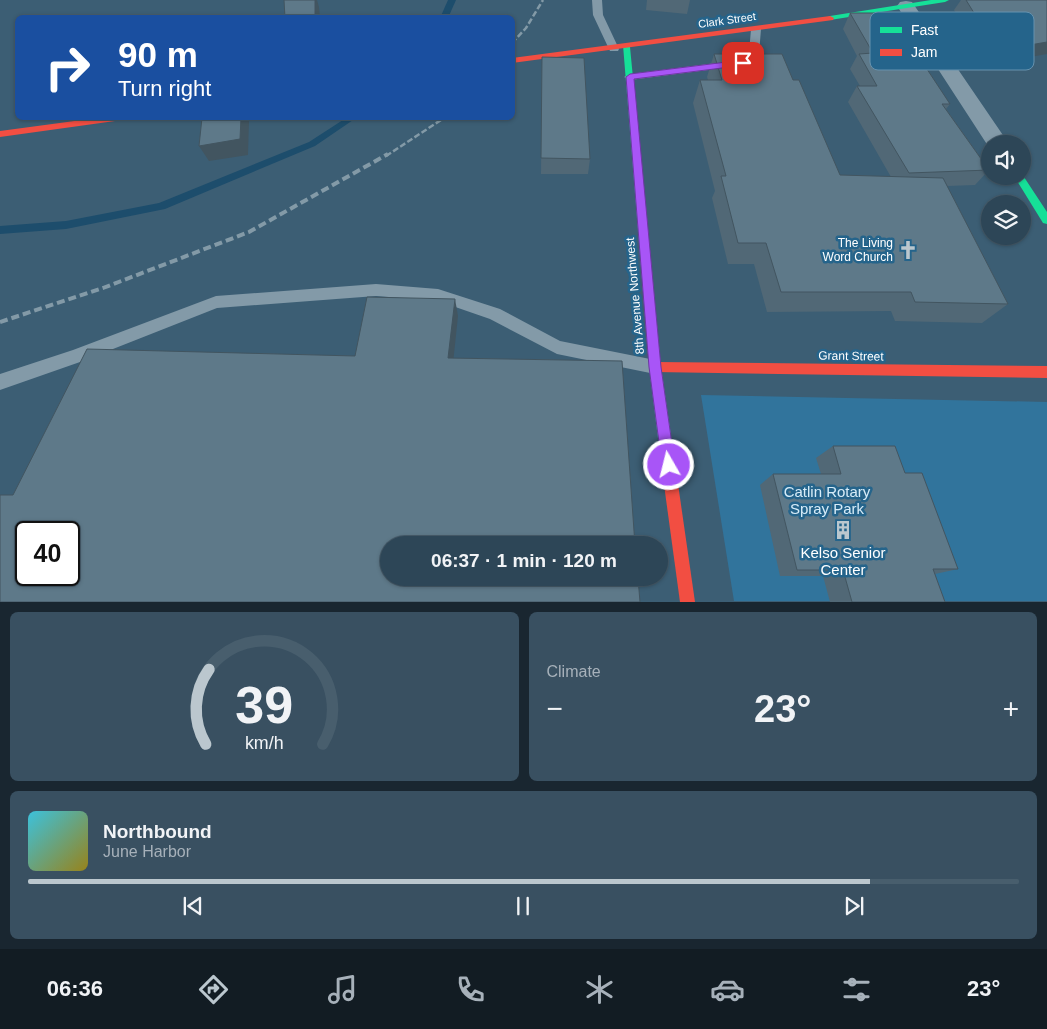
<!DOCTYPE html>
<html lang="en">
<head>
<meta charset="utf-8">
<style>
  body { margin:0; font-family:Helvetica,sans-serif; background:#395061; color:#f1f3f6; height:100vh; display:flex; flex-direction:column; font-size:19px; white-space:nowrap }
  * { box-sizing:border-box; margin:0 }
  p { font-size:16px; color:#a7b1ba }
  .icon { flex:none; width:28px; height:28px; fill:none; stroke:currentColor; stroke-width:2; stroke-linecap:round; stroke-linejoin:round }
  .map { position:relative; height:602px; overflow:hidden }
  .panel { display:flex; flex-direction:column; gap:10px; padding:10px; background:#192630; flex:1 }
  .panel>* { flex:none }
  .top-card { position:absolute; left:15px; top:15px; width:500px; height:105px; border-radius:8px; box-shadow:0 1px 4px #0004,0 0 0 1px #485e6d; background:#1a4fa0; color:#fff; overflow:hidden }
  .fabs { position:absolute; left:981px; top:135px; display:grid; gap:10px }
  .fabs a { display:grid; place-items:center; width:50px; height:50px; border-radius:50%; background:#2d4657; box-shadow:0 1px 4px #0004,0 0 0 1px #485e6d; font-size:25px }
  .speed { position:absolute; left:15px; top:521px; display:flex; gap:10px; font-size:25px; font-weight:700; text-align:center }
  .speed>* { display:grid; place-content:center; width:65px; height:65px; border-radius:50%; background:#2d4657; box-shadow:0 1px 4px #0004,0 0 0 1px #485e6d; line-height:1 }
  .speed .limit { border:2px solid #111; border-radius:8px; background:#fff; color:#111 }
  .pin { position:absolute; display:grid; place-items:center; width:42px; height:42px; color:#fff; margin:-21px; border-radius:10px; box-shadow:0 2px 8px #0006 }
  .me { position:absolute; width:55px; margin:-28px; rotate:352deg; stroke-linejoin:round; filter:drop-shadow(0 0 4px #0008) }
  .turn { display:flex; align-items:center; gap:18px; height:105px; padding:0 20px; font-size:22px }
  .turn .icon { width:65px; height:65px; stroke-width:2.5 }
  .turn b { display:block; font-size:35px; line-height:42px }
  .big { font-size:38px; font-weight:700; line-height:1.1 }
  .panel .card { flex:1; display:flex; flex-direction:column; justify-content:center; gap:8px; min-width:0; padding:0 18px; border-radius:8px; background:#395061 }
  .panel .dial { align-items:center; gap:0 }
  .dial svg { height:130px; overflow:visible; fill:none; stroke:#485e6d; stroke-width:7; stroke-linecap:round; text-anchor:middle }
  .dial text { fill:#f1f3f6; stroke:none }
  .song { display:flex; align-items:center; gap:15px }
  .cover { width:60px; height:60px; border-radius:8px; background:linear-gradient(135deg,hsl(190 70% 55%),hsl(50 70% 35%)) }
  .played { height:5px; border-radius:2px; background:linear-gradient(90deg,#bbc7ce 85%,#485e6d 85%) }
  .keys { display:flex; justify-content:space-around; direction:ltr }
  .heat { display:flex; justify-content:space-between; align-items:center; font-size:28px; direction:ltr }
  .panel .tiles { flex:1; display:grid; gap:10px; grid-template-columns:1fr 1fr }
  .card:last-child { grid-column:span 2 }
  .trip { position:absolute; left:380px; top:536px; width:288px; height:50px; border-radius:25px; background:#2d4657; box-shadow:0 1px 4px #0004,0 0 0 1px #485e6d; font-weight:700; line-height:50px; text-align:center }
  .tab-bar { display:flex; height:80px; justify-content:space-around; align-items:center; background:#121c23; color:#a7b1ba }
  .tab-bar .icon { width:35px; height:35px }
  .tab-bar .current { color:#bbc7ce }
  .tab-bar b { font-size:22px; color:#f1f3f6 }
  .map>svg:first-child { display:block }
  .green { fill:#31749c }
  .lines { fill:none; stroke-linecap:round; stroke-linejoin:round }
  .stream { fill:#1d4d6c; fill-rule:evenodd }
  .lane { fill:#839aa8; fill-rule:evenodd }
  .street { fill:#839aa8; fill-rule:evenodd }
  .fast { fill:#16e098; fill-rule:evenodd }
  .jam { fill:#f24e42; fill-rule:evenodd }
  .rail-far1 { stroke:#839aa7; stroke-width:2.5; stroke-dasharray:6 2.5; stroke-linecap:butt }
  .rail { stroke:#839aa7; stroke-width:4; stroke-dasharray:8 4; stroke-linecap:butt }
  .wall { fill:#516876 }
  .shaded-wall { fill:#425560 }
  .building { fill:#5e7989; stroke:#425560; fill-rule:evenodd }
  .route { fill:#a855f7; stroke:#6d37a1 }
  .labels { text-anchor:middle; dominant-baseline:central; stroke-width:5; stroke-linejoin:round; paint-order:stroke }
  .far-street-label { font-size:11px; fill:#fff; stroke:#25648b }
  .poi-label { font-size:12px; fill:#fff; stroke:#25648b; text-anchor:end }
  .street-label { font-size:12px; fill:#fff; stroke:#25648b }
  .near-park-label { font-size:15px; fill:#d7ecf8; stroke:#25648b }
  .near-poi-label { font-size:15px; fill:#fff; stroke:#25648b }
  .key { fill:#25648b; stroke:#6692ae; stroke-width:1 }
  .key-label { font-size:14px; fill:#fff }
</style>
</head>
<body>
<div class="map">
<svg width="1047" height="602" viewBox="0 0 1047 602">
  <rect width="100%" height="100%" fill="#3c5e74"/>
  <path class="green" d="M701,395L1047,402V601H734Z"/>
  <g class="lines">
    <g class="stream">
      <path d="M448,0H456L448,18H440Z"/>
      <path d="M346,118H356L315,146L165,209L66,229L0,234V226L66,221L159,203L309,142Z"/>
    </g>
    <g class="lane">
      <path d="M592,0H602L603,15L619,49L618,51H610L609,49L593,15Z"/>
      <path d="M756,26L761,29L759,54L747,65L630,80L624,77L630,74L740,60L749,53L751,29Z"/>
      <path d="M376,284L438,289L500,309L560,341L655,360L661,362L663,367L661,372L655,374L557,354L490,319L438,301L376,296L217,308L80,362L0,390V374L73,350L216,296Z"/>
    </g>
    <path class="street" d="M906,1L912,2L1009,144H990V149L897,6L900,2Z"/>
    <g class="fast">
      <path d="M931,0H949L945,2L830,20L826,18L830,16Z"/>
      <path d="M623,45L630,47L661,367L676,470L674,475L669,477L664,475L662,470L649,367Z"/>
      <path d="M1022,174L1047,212V224L1043,223L1014,176H1022Z"/>
    </g>
    <g class="jam">
      <path d="M830,16L834,18L833,20L512,63V58Z"/>
      <path d="M97,118H119L115,121L0,137V131Z"/>
      <path d="M655,362L1047,366V378L655,372L651,371L649,367L651,363Z"/>
      <path d="M669,463L674,465L676,470L695,602H680L662,470L664,465Z"/>
    </g>
    <g class="rail-far1">
      <path d="M512,43L526,28L543,0"/>
      <path d="M386,156L444,118"/>
    </g>
    <path class="rail" d="M0,322L103,288L249,232L388,154"/>
  </g>
  <g class="wall">
    <path d="M647,0H690L687,14L646,10Z"/>
    <path d="M961,0H1047L990,64L977,49L954,10Z"/>
    <path d="M850,13L950,104L946,109L989,170L975,185L947,186L1008,304L982,323L895,321L891,311L767,312L754,264H728L712,198L715,191L693,103L700,80H708L707,77L714,54L793,80L840,175L891,177L848,102L857,86H860L850,69L857,56L843,29Z"/>
    <path d="M542,57L590,159L588,174H541Z"/>
    <path d="M833,446L905,473L958,569L935,574L945,602H830L823,576H780L760,485L773,474H821L816,458Z"/>
  </g>
  <g class="shaded-wall">
    <path d="M315,0H317L319,7L320,18H315Z"/>
    <path d="M1047,42V54L990,64L1001,50Z"/>
    <path d="M241,118H247L249,121L248,155L209,161L199,146Z"/>
    <path d="M455,299L458,316L452,373L448,358Z"/>
  </g>
  <g class="building">
    <path d="M284,0H315V18H285Z"/>
    <path d="M966,0H1047V42L1001,50L987,34Z"/>
    <path d="M850,13H890L950,104H942L989,170L909,173L857,86H877L859,54L873,53Z"/>
    <path d="M714,54H782L793,80H799L840,175L943,178L1008,304L915,302L911,292H781L766,243H738L721,176H726L700,80H722Z"/>
    <path d="M542,57L584,58L590,159L541,158Z"/>
    <path d="M202,118H241L240,139L199,146Z"/>
    <path d="M367,297L455,299L448,358L622,361L635,545H389V578H638L640,602H0V495H13L87,349L355,356ZM26,532H69V575H26Z"/>
    <path d="M833,446H895L905,473H922L958,569H933L945,602H852L843,570H797L773,474H841Z"/>
  </g>
  <path class="route" d="M743,60L747,63L746,65L634,79L661,367L675,465L673,470L669,472L664,470L662,465L649,367L626,77L630,74Z"/>
  <defs>
    <g id="church-bare" transform="scale(1.5)"><path d="M-1.2-6h2.4v3.5h3.3v2.4h-3.3V6h-2.4V-.1h-3.3v-2.4h3.3Z" fill="#bbc7ce" stroke="#25648b" stroke-width="2.5" paint-order="stroke"/></g>
    <g id="building-bare" transform="scale(1.5)"><path d="M-4-6H4V6H1V3H-1V6H-4ZM-2.5-4.3h1.7v1.8h-1.7ZM.8-4.3h1.7v1.8H.8ZM-2.5-1h1.7V.8h-1.7ZM.8-1h1.7V.8H.8Z" fill="#bbc7ce" stroke="#25648b" stroke-width="2.5" paint-order="stroke"/></g>
  </defs>
  <g fill-rule="evenodd">
    <use href="#church-bare" x="908" y="250"/>
    <use href="#building-bare" x="843" y="530"/>
  </g>
  <g class="labels">
    <g class="far-street-label">
      <text transform="translate(727 20) rotate(-8)">Clark Street</text>
    </g>
    <g class="poi-label">
      <text x="893" y="243">The Living<tspan x="893" dy="14">Word Church</tspan></text>
    </g>
    <g class="street-label">
      <text transform="translate(635 296) rotate(-95)">8th Avenue Northwest</text>
      <text transform="translate(851 356) rotate(1)">Grant Street</text>
    </g>
    <g class="near-park-label">
      <text x="827" y="491">Catlin Rotary<tspan x="827" dy="17">Spray Park</tspan></text>
    </g>
    <g class="near-poi-label">
      <text x="843" y="552">Kelso Senior<tspan x="843" dy="17">Center</tspan></text>
    </g>
  </g>
  <rect x="870" y="12" width="164" height="58" rx="8" class="key"/>
  <rect x="880" y="27" width="22" height="6" fill="#16e098"/>
  <rect x="880" y="49" width="22" height="7" fill="#f24e42"/>
  <g class="key-label">
    <text x="911" y="35">Fast</text>
    <text x="911" y="57">Jam</text>
  </g>
</svg>
<div class="fabs">
<a><svg class="icon" aria-label="sound" viewBox="0 0 24 24"><path d="M4 9h4l5-4v14l-5-4H4zM17 9q2 3 0 6"/></svg></a>
<a><svg class="icon" aria-label="layers" viewBox="0 0 24 24"><path d="M12 4l9 5-9 5-9-5zM3 14l9 5 9-5"/></svg></a>
</div>
<div class="speed"><div class="limit">40</div></div>
<div class="pin" style="left:743px;top:63px;background:#d93025"><svg class="icon" aria-label="arrive" viewBox="0 0 24 24"><path d="M6 21V4h12l-3 4 3 4H6"/></svg></div>
<svg class="me" style="left:669px;top:465px" viewBox="-20 -20 40 40"><circle r="17" fill="#a855f7" stroke="#fff" stroke-width="3"/><path d="M0-11L8 9 0 5-8 9z" fill="#fff"/></svg>
<div class="trip">06:37 · 1 min · 120 m</div>
<div class="top-card">
<div class="turn"><svg class="icon" aria-label="right" viewBox="0 0 24 24"><path d="M7 20v-9h11M14 6l5 5-5 5"/></svg><div><b>90 m</b>Turn right</div></div>
</div>
</div>
<section class="panel">
<div class="tiles">
<div class="card dial"><svg viewBox="0 0 100 80">
<path d="M14 69A42 42 0 1 1 86 69"/>
<path d="M14 69A42 42 0 0 1 16 23" stroke="#bbc7ce"/>
<text x="50" y="56" font-size="32" font-weight="700">39</text>
<text x="50" y="72" font-size="11">km/h</text>
</svg></div>
<div class="card"><p>Climate</p>
<div class="heat"><a>−</a><b class="big">23°</b><a>+</a></div>
</div>
<div class="card">
<div class="song"><i class="cover"></i><div><b>Northbound</b><p>June Harbor</p></div></div>
<div class="played"></div>
<div class="keys"><svg class="icon" aria-label="previous" viewBox="0 0 24 24"><path d="M18 5L8 12l10 7zM5 5v14"/></svg><svg class="icon" aria-label="pause" viewBox="0 0 24 24"><path d="M8 5v14M16 5v14"/></svg><svg class="icon" aria-label="next" viewBox="0 0 24 24"><path d="M6 5l10 7-10 7zM19 5v14"/></svg></div>
</div>
</div>
</section>
<nav class="tab-bar">
<b>06:36</b>
<svg class="icon current" aria-label="directions" viewBox="0 0 24 24"><path d="M12 3l9 9-9 9-9-9zM9 14v-3h6M13 9l2 2-2 2"/></svg>
<svg class="icon" aria-label="music" viewBox="0 0 24 24"><path d="M9 18V5l10-2v13"/><circle cx="6" cy="18" r="3"/><circle cx="16" cy="16" r="3"/></svg>
<svg class="icon" aria-label="phone" viewBox="0 0 24 24"><path d="M5 4h4l2 5-3 2q2 4 5 5l2-3 5 2v4C11 20 4 13 5 4z"/></svg>
<svg class="icon" aria-label="climate" viewBox="0 0 24 24"><path d="M12 3v18M4 7l16 10M4 17L20 7"/></svg>
<svg class="icon" aria-label="car" viewBox="0 0 24 24"><path d="M5 17H2v-5l4-1 3-4h7l3 4 3 1v5h-3M9 17h6M6 11h13"/><circle cx="7" cy="17" r="2"/><circle cx="17" cy="17" r="2"/></svg>
<svg class="icon" aria-label="filters" viewBox="0 0 24 24"><path d="M4 7h16M4 17h16"/><circle cx="9" cy="7" r="2"/><circle cx="15" cy="17" r="2"/></svg>
<b>23°</b>
</nav>
</body>
</html>
